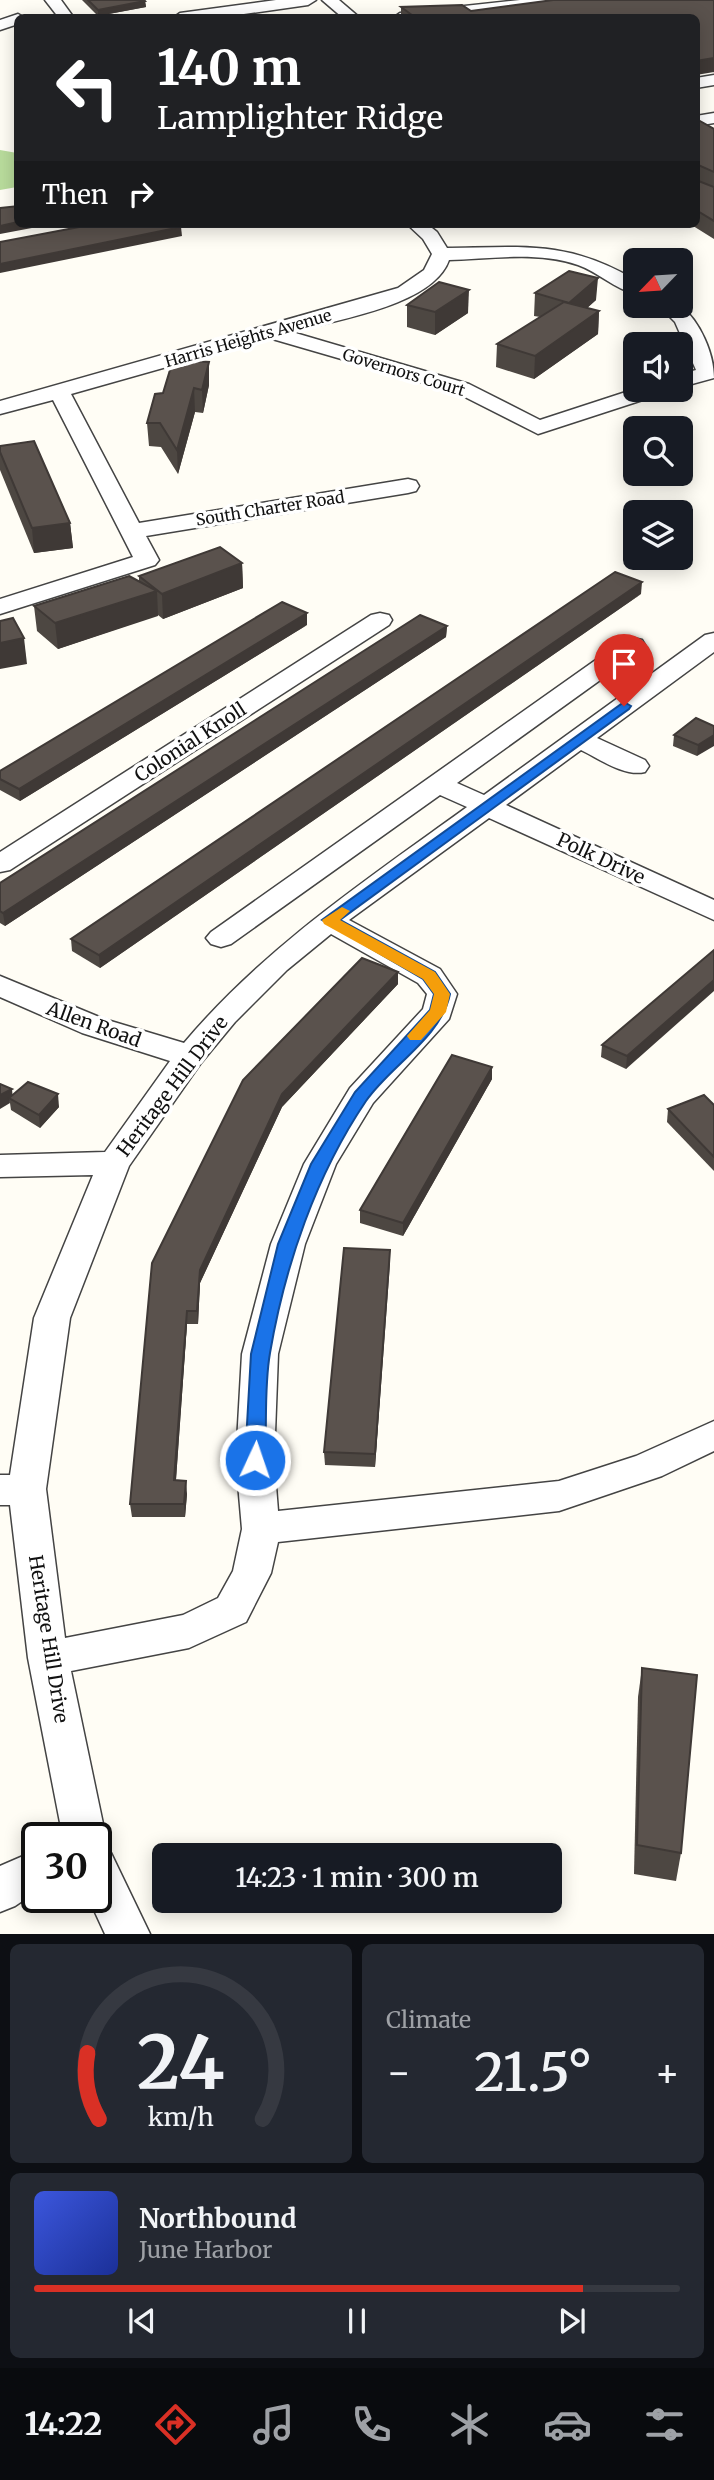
<!DOCTYPE html>
<html lang="en">
<head>
<meta charset="utf-8">
<style>
  body { margin:0; font-family:Merriweather,serif; background:#242831; color:#f1f3f6; height:100vh; display:flex; flex-direction:column; font-size:26px; white-space:nowrap }
  * { box-sizing:border-box; margin:0 }
  p { font-size:23px; color:#9ea1a6 }
  .icon { flex:none; width:38px; height:38px; fill:none; stroke:currentColor; stroke-width:2; stroke-linecap:round; stroke-linejoin:round }
  .map { position:relative; height:1934px; overflow:hidden }
  .side { display:flex; flex-direction:column; gap:10px; padding:10px; background:#0d0f14; flex:1 }
  .side>* { flex:none }
  .hud { position:absolute; left:14px; top:14px; width:686px; height:214px; border-radius:10px; box-shadow:0 4px 18px #0003; background:#202124; color:#fff; overflow:hidden }
  .needle { width:46px; rotate:245deg }
  .fabs { position:absolute; left:623px; top:248px; display:grid; gap:14px }
  .fabs a { display:grid; place-items:center; width:70px; height:70px; border-radius:10px; background:#171b24; box-shadow:0 4px 18px #0003; font-size:35px }
  .speed { position:absolute; left:21px; top:1822px; display:flex; gap:14px; font-size:35px; font-weight:700; text-align:center }
  .speed>* { display:grid; place-content:center; width:91px; height:91px; border-radius:50%; background:#171b24; box-shadow:0 4px 18px #0003; line-height:1 }
  .speed .limit { border:4px solid #111; border-radius:10px; background:#fff; color:#111 }
  .pin { position:absolute; display:grid; place-items:center; width:60px; height:60px; color:#fff; margin:-72px -30px; border-radius:50% 50% 50% 0; rotate:-45deg; box-shadow:0 0 7px #0007 }
  .pin .icon { rotate:45deg }
  .me { position:absolute; width:77px; margin:-38px; rotate:3deg; stroke-linejoin:round; filter:drop-shadow(0 0 5px #0008) }
  .turn { display:flex; align-items:center; gap:24px; height:147px; padding:0 28px; font-size:32px }
  .turn .icon { width:91px; height:91px; stroke-width:2.5 }
  .turn b { display:block; font-size:49px; line-height:60px }
  .then { display:flex; align-items:center; height:66px; padding:0 28px; background:#0003; gap:14px; font-size:26px }
  .big { font-size:52px; font-weight:600; line-height:1.1 }
  .side .tile { flex:1; display:flex; flex-direction:column; justify-content:center; gap:10px; min-width:0; padding:0 24px; border-radius:10px; background:#242831 }
  .side .dial { align-items:center; gap:0 }
  .dial svg { height:182px; overflow:visible; fill:none; stroke:#363941; stroke-width:7; stroke-linecap:round; text-anchor:middle }
  .dial text { fill:#f1f3f6; stroke:none }
  .song { display:flex; align-items:center; gap:21px }
  .cover { width:84px; height:84px; border-radius:10px; background:linear-gradient(135deg,hsl(230 70% 55%),hsl(230 70% 35%)) }
  .played { height:7px; border-radius:4px; background:linear-gradient(90deg,#d93025 85%,#363941 85%) }
  .keys { display:flex; justify-content:space-around; direction:ltr }
  .heat { display:flex; justify-content:space-between; align-items:center; font-size:38px; direction:ltr }
  .side .tiles { flex:1; display:grid; gap:10px; grid-template-columns:1fr 1fr }
  .tile:last-child { grid-column:span 2 }
  .trip { position:absolute; left:152px; top:1843px; width:410px; height:70px; border-radius:10px; background:#171b24; box-shadow:0 4px 18px #0003; font-weight:600; line-height:70px; text-align:center }
  .tabs { display:flex; height:112px; justify-content:space-around; align-items:center; background:#090b0e; color:#9ea1a6 }
  .tabs .icon { width:49px; height:49px }
  .tabs .on { color:#d93025 }
  .tabs b { font-size:32px; color:#f1f3f6 }
  .map>svg:first-child { display:block }
  .forest { fill:#b9dc9c }
  .lines { fill:none; stroke-linecap:round; stroke-linejoin:round }
  .minor-casing { stroke:#444; stroke-width:3 }
  .minor { fill:#fff; fill-rule:evenodd }
  .wall { fill:#4d4742 }
  .shaded-wall { fill:#3f3936 }
  .building { fill:#5a524d; stroke:#3f3936; stroke-width:2 }
  .route { fill:#1a73e8; stroke:#114b97; stroke-width:2 }
  .slow { fill:#f59e0b }
  .labels { text-anchor:middle; dominant-baseline:central; stroke-width:7; stroke-linejoin:round; paint-order:stroke }
  .far-street-label { font-size:16px; fill:#111; stroke:#fff }
  .street-label { font-size:19px; fill:#111; stroke:#fff }
</style>
</head>
<body>
<div class="map">
<svg width="714" height="1934" viewBox="0 0 714 1934">
  <rect width="100%" height="100%" fill="#fffdf5"/>
  <path class="forest" d="M0,150L17,153V187L0,190Z"/>
  <g class="lines">
    <g class="minor-casing">
      <g id="minor">
        <path d="M45,0H61L74,18H59Z"/>
        <path d="M276,0H316L308,5L216,18H173L180,13Z"/>
        <path d="M322,0H339L360,18H343Z"/>
        <path d="M520,0H568L560,5L445,18H393L400,13Z"/>
        <path d="M18,14L25,18H18V24L0,30V20Z"/>
        <path d="M714,75V85L696,88V78Z"/>
        <path d="M714,113V123L696,126V116Z"/>
        <path d="M407,224H427L437,232L447,248C522,247 568,240 635,280V294C615,289 598,272 578,265C538,251 490,259 449,260C433,306 334,320 292,332L469,384L540,420L635,389L664,390L661,394L538,434L455,392L269,338L71,394L139,523L408,479L416,481L419,486L416,491L408,493L146,536L159,560L155,565L0,614V599L133,557L53,400L0,414V401L398,288L424,270L432,254L423,239Z"/>
        <path d="M659,306H681C700,322 714,353 714,378L681,387V374L696,370L675,322Z"/>
        <path d="M380,613L389,615L392,620L389,625L10,870L0,872V852L371,615Z"/>
        <path d="M714,633V652L597,738L645,760L649,766L645,772C624,777 600,759 581,750L506,805L714,900V920L489,818L349,920L440,969L457,994L449,1019L373,1103L336,1164L305,1244L278,1354L274,1460L278,1511L559,1481L636,1456L714,1421V1451L662,1476L559,1511L278,1542L271,1573L246,1622L189,1648L71,1671L106,1838L101,1849L111,1853L150,1934H105L88,1897H96V1838H63L28,1658L10,1505H0V1475H10L34,1318L93,1175L0,1177V1155L105,1152L170,1061L82,1033L0,997V976L104,1019L184,1043C264,948 366,880 467,807L440,795L231,944L221,947L211,944L206,938L211,932L624,640L633,638L642,640L645,645L642,650L457,783L484,795L705,635ZM331,934L418,983L427,994L423,1009L350,1088L304,1164L271,1244L242,1354L236,1460L242,1529L233,1571L218,1598L183,1615L65,1638L46,1489L70,1318L129,1166L201,1063L235,1022L287,970Z"/>
        <path d="M37,1850V1891L15,1906L0,1912V1866Z"/>
      </g>
    </g>
    <use href="#minor" class="minor"/>
  </g>
  <g class="wall">
    <path d="M82,0H144L145,1L146,7L98,16Z"/>
    <path d="M714,0V73L696,18H401V7L471,11Z"/>
    <path d="M696,122L714,129V239L690,224H696Z"/>
    <path d="M535,293L596,300L587,308L599,311L598,334L534,379L496,367L497,344L540,317L534,316Z"/>
    <path d="M407,305L468,313L435,335L407,327Z"/>
    <path d="M209,362V385L203,413L195,412L178,474L161,447L149,446L147,423Z"/>
    <path d="M0,446L70,523L73,548L34,553L0,470Z"/>
    <path d="M242,563L243,588L163,619L158,615L58,649L37,631L34,606L139,581V576Z"/>
    <path d="M641,594L100,968L72,951L71,939Z"/>
    <path d="M307,625L20,801L0,790V771Z"/>
    <path d="M447,626L446,637L5,926L0,923V883Z"/>
    <path d="M714,726L697,756L673,746L674,735Z"/>
    <path d="M714,950L626,1069L601,1057L602,1045Z"/>
    <path d="M398,972V984L282,1107L200,1283L198,1324H187L176,1480L187,1494L185,1517H132L130,1504L243,1080Z"/>
    <path d="M492,1067V1079L403,1236L360,1223V1210Z"/>
    <path d="M0,1084L12,1095L59,1107L40,1128L11,1110L10,1103Z"/>
    <path d="M714,1105V1171L667,1122L668,1109Z"/>
    <path d="M390,1250L375,1467L325,1465L324,1452Z"/>
    <path d="M642,1668L681,1853L676,1881L634,1874L638,1697Z"/>
  </g>
  <g class="shaded-wall">
    <path d="M145,1L146,7L98,16V10Z"/>
    <path d="M714,58V72L696,75L697,61Z"/>
    <path d="M18,222V224H53L0,234V226Z"/>
    <path d="M181,227L182,236L0,273V264Z"/>
    <path d="M598,278L596,300L567,326L569,303Z"/>
    <path d="M469,290L468,313L435,335V312Z"/>
    <path d="M599,311L598,334L534,379L535,356Z"/>
    <path d="M209,362V385L203,413L202,390Z"/>
    <path d="M194,388L195,412L178,474L177,450Z"/>
    <path d="M70,523L73,548L34,553L32,528Z"/>
    <path d="M242,563L243,588L163,619L162,594Z"/>
    <path d="M642,582L641,594L100,968L99,955Z"/>
    <path d="M157,591L158,616L58,649L55,623Z"/>
    <path d="M307,613V625L20,801L19,789Z"/>
    <path d="M447,626L446,637L5,926L3,913Z"/>
    <path d="M24,638L27,664L0,669V643Z"/>
    <path d="M714,735V746L697,756L698,745Z"/>
    <path d="M398,972V984L282,1107L200,1283L198,1324L197,1311L200,1270L282,1094Z"/>
    <path d="M714,980V991L626,1069L627,1056Z"/>
    <path d="M492,1067V1079L403,1236V1223Z"/>
    <path d="M12,1089L13,1100L9,1098L10,1103L0,1109V1095Z"/>
    <path d="M58,1094L59,1107L40,1128L39,1115Z"/>
    <path d="M390,1250V1263L375,1467V1454Z"/>
    <path d="M187,1311V1324L175,1493L174,1480Z"/>
    <path d="M186,1481L187,1494L185,1517L184,1504Z"/>
  </g>
  <g class="building">
    <path d="M88,0H144L145,1L98,10Z"/>
    <path d="M553,0H714V58L696,61V18H416L401,7L462,5L471,11Z"/>
    <path d="M700,121L714,129V172L696,164V122Z"/>
    <path d="M696,180L714,187V221L696,210Z"/>
    <path d="M18,206V222L0,226V208Z"/>
    <path d="M95,224H178L181,227L0,264V242Z"/>
    <path d="M569,271L598,278L569,303L535,293Z"/>
    <path d="M439,282L469,290L435,312L407,305Z"/>
    <path d="M564,302L599,311L535,356L497,344Z"/>
    <path d="M173,360L209,362L202,390L194,388L177,450L160,423H147L155,394L163,393Z"/>
    <path d="M34,441L70,523L32,528L0,452V446Z"/>
    <path d="M220,547L242,563L162,594L139,576Z"/>
    <path d="M615,572L642,582L99,955L71,939Z"/>
    <path d="M129,576L157,591L55,623L34,606Z"/>
    <path d="M282,602L307,613L19,789L0,779V771Z"/>
    <path d="M420,615L447,626L3,913L0,911V883Z"/>
    <path d="M13,618L24,638L0,643V621Z"/>
    <path d="M696,718L714,726V735L698,745L674,735Z"/>
    <path d="M714,950V980L627,1056L602,1045Z"/>
    <path d="M362,958L398,972L282,1094L200,1270L197,1311H187L174,1480L186,1481L184,1504H130L152,1263L243,1080Z"/>
    <path d="M452,1055L492,1067L403,1223L360,1210Z"/>
    <path d="M28,1082L58,1094L39,1115L9,1098Z"/>
    <path d="M0,1084L12,1089L0,1095Z"/>
    <path d="M704,1095L714,1105V1157L668,1109Z"/>
    <path d="M344,1248L390,1250L375,1454L324,1452Z"/>
    <path d="M642,1668L697,1675L681,1853L637,1845Z"/>
  </g>
  <path class="route" d="M624,702L631,706L629,709L340,920L435,972L450,994C441,1038 391,1065 366,1101C316,1175 285,1265 270,1353C264,1387 267,1425 265,1460L262,1465L255,1467L248,1465L245,1460L251,1354L278,1244L311,1164L355,1092L430,1010L434,994L423,979L322,920Z"/>
  <path class="slow" d="M342,907L350,911L340,920L435,972L450,994L446,1012L421,1040H410L407,1036L430,1010L434,994L423,979L324,924L322,920Z"/>
  <g class="labels">
    <g class="far-street-label">
      <text transform="translate(248 338) rotate(-16)">Harris Heights Avenue</text>
      <text transform="translate(404 372) rotate(17)">Governors Court</text>
      <text transform="translate(270 508) rotate(-9)">South Charter Road</text>
    </g>
    <g class="street-label">
      <text transform="translate(190 742) rotate(-33)">Colonial Knoll</text>
      <text transform="translate(601 858) rotate(25)">Polk Drive</text>
      <text transform="translate(94 1024) rotate(20)">Allen Road</text>
      <text transform="translate(172 1086) rotate(-53)">Heritage Hill Drive</text>
      <text transform="translate(49 1639) rotate(81)">Heritage Hill Drive</text>
    </g>
  </g>
</svg>
<div class="fabs">
<a><svg class="needle" viewBox="-14 -14 28 28"><path d="M0-13l5 13h-10z" fill="#e53935"/><path d="M0 13l5-13h-10z" fill="#9ea1a6"/></svg></a>
<a><svg class="icon" aria-label="sound" viewBox="0 0 24 24"><path d="M4 9h4l5-4v14l-5-4H4zM17 9q2 3 0 6"/></svg></a>
<a><svg class="icon" aria-label="search" viewBox="0 0 24 24"><circle cx="10" cy="10" r="6"/><path d="M15 15l6 6"/></svg></a>
<a><svg class="icon" aria-label="layers" viewBox="0 0 24 24"><path d="M12 4l9 5-9 5-9-5zM3 14l9 5 9-5"/></svg></a>
</div>
<div class="speed"><div class="limit">30</div></div>
<div class="pin" style="left:624px;top:706px;background:#d93025"><svg class="icon" aria-label="arrive" viewBox="0 0 24 24"><path d="M6 21V4h12l-3 4 3 4H6"/></svg></div>
<svg class="me" style="left:255px;top:1460px" viewBox="-20 -20 40 40"><circle r="17" fill="#1a73e8" stroke="#fff" stroke-width="3"/><path d="M0-11L8 9 0 5-8 9z" fill="#fff"/></svg>
<div class="trip">14:23 · 1 min · 300 m</div>
<div class="hud">
<div class="turn"><svg class="icon" aria-label="left" viewBox="0 0 24 24"><path d="M17 20v-9H6M10 6l-5 5 5 5"/></svg><div><b>140 m</b>Lamplighter Ridge</div></div>
<div class="then">Then<svg class="icon" aria-label="right" viewBox="0 0 24 24"><path d="M7 20v-9h11M14 6l5 5-5 5"/></svg></div>
</div>
</div>
<section class="side">
<div class="tiles">
<div class="tile dial"><svg viewBox="0 0 100 80">
<path d="M14 69A42 42 0 1 1 86 69"/>
<path d="M14 69A42 42 0 0 1 9 40" stroke="#d93025"/>
<text x="50" y="56" font-size="32" font-weight="700">24</text>
<text x="50" y="72" font-size="11">km/h</text>
</svg></div>
<div class="tile"><p>Climate</p>
<div class="heat"><a>−</a><b class="big">21.5°</b><a>+</a></div>
</div>
<div class="tile">
<div class="song"><i class="cover"></i><div><b>Northbound</b><p>June Harbor</p></div></div>
<div class="played"></div>
<div class="keys"><svg class="icon" aria-label="previous" viewBox="0 0 24 24"><path d="M18 5L8 12l10 7zM5 5v14"/></svg><svg class="icon" aria-label="pause" viewBox="0 0 24 24"><path d="M8 5v14M16 5v14"/></svg><svg class="icon" aria-label="next" viewBox="0 0 24 24"><path d="M6 5l10 7-10 7zM19 5v14"/></svg></div>
</div>
</div>
</section>
<nav class="tabs">
<b>14:22</b>
<svg class="icon on" aria-label="directions" viewBox="0 0 24 24"><path d="M12 3l9 9-9 9-9-9zM9 14v-3h6M13 9l2 2-2 2"/></svg>
<svg class="icon" aria-label="music" viewBox="0 0 24 24"><path d="M9 18V5l10-2v13"/><circle cx="6" cy="18" r="3"/><circle cx="16" cy="16" r="3"/></svg>
<svg class="icon" aria-label="phone" viewBox="0 0 24 24"><path d="M5 4h4l2 5-3 2q2 4 5 5l2-3 5 2v4C11 20 4 13 5 4z"/></svg>
<svg class="icon" aria-label="climate" viewBox="0 0 24 24"><path d="M12 3v18M4 7l16 10M4 17L20 7"/></svg>
<svg class="icon" aria-label="car" viewBox="0 0 24 24"><path d="M5 17H2v-5l4-1 3-4h7l3 4 3 1v5h-3M9 17h6M6 11h13"/><circle cx="7" cy="17" r="2"/><circle cx="17" cy="17" r="2"/></svg>
<svg class="icon" aria-label="filters" viewBox="0 0 24 24"><path d="M4 7h16M4 17h16"/><circle cx="9" cy="7" r="2"/><circle cx="15" cy="17" r="2"/></svg>
</nav>
</body>
</html>
